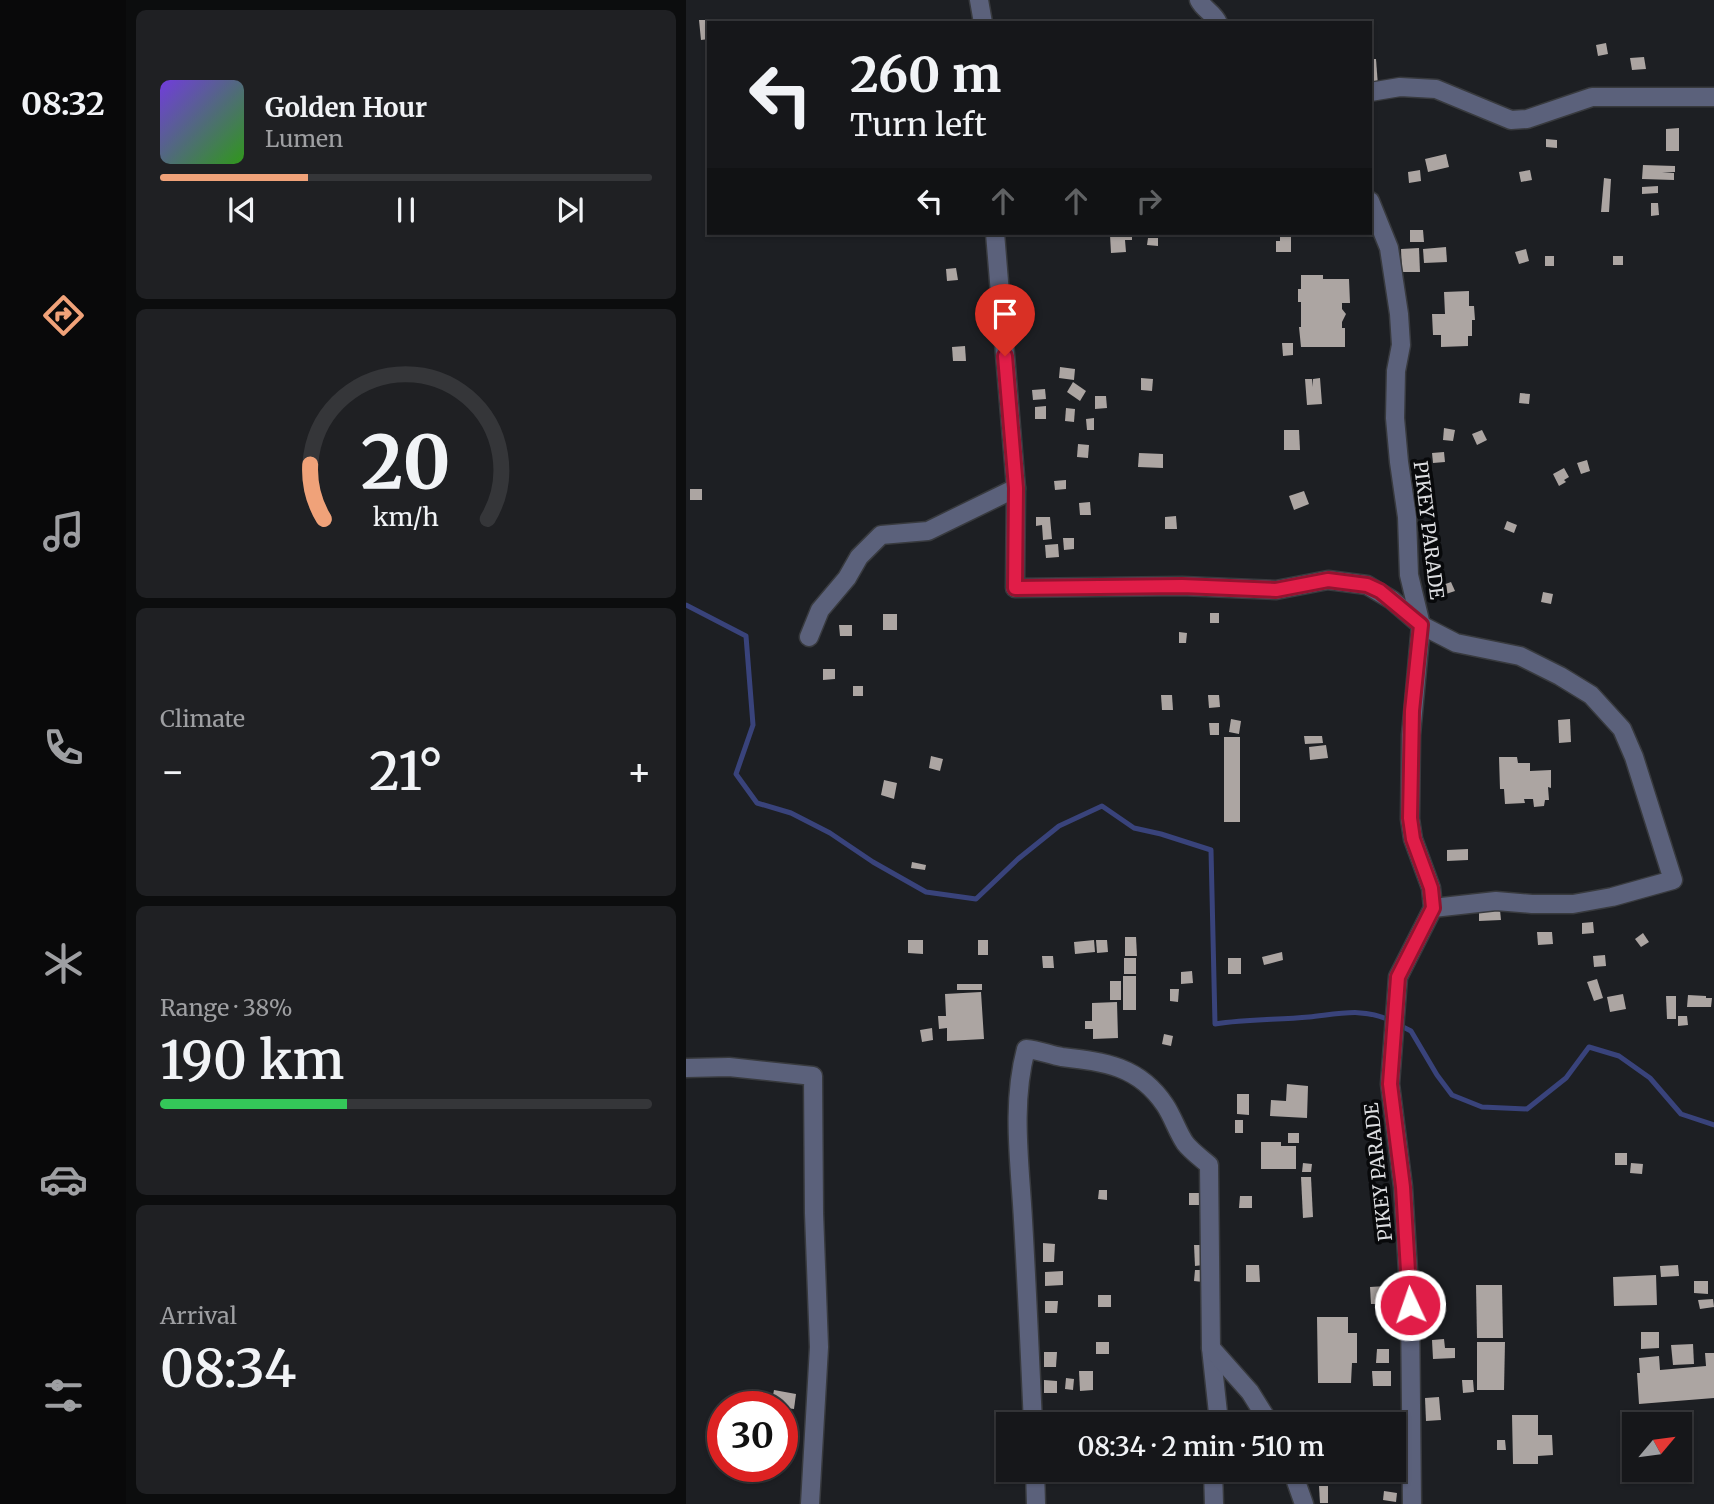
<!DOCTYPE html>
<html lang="en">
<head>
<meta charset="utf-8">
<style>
  body { margin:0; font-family:Merriweather,serif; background:#1f2023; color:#f1f3f6; height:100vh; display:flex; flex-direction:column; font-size:26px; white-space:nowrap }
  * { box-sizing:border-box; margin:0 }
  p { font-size:23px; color:#9e9fa2 }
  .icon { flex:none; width:38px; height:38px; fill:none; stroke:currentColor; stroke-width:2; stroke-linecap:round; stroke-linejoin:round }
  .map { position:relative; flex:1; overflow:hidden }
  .sheet { display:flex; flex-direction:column; gap:10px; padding:10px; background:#0c0d0e; width:560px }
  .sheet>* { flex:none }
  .guide { position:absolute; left:21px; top:21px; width:665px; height:214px; border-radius:0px; box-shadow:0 2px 5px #0004,0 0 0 2px #353639; background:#16171a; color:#f1f3f6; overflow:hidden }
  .needle { width:46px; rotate:61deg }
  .buttons { position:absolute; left:936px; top:1412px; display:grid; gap:14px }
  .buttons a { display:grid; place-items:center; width:70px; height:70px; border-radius:0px; background:#16171a; box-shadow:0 2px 5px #0004,0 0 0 2px #353639; font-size:35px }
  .speed { position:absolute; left:21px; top:1391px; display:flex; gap:14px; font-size:35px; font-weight:700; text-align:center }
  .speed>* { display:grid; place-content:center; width:91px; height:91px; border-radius:50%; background:#16171a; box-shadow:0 2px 5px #0004,0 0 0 2px #353639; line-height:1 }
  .speed .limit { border:10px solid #d22; background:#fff; color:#111 }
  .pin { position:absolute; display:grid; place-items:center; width:60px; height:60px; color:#fff; margin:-72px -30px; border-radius:50% 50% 50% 0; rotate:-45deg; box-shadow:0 0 7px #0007 }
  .pin .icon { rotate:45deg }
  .me { position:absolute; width:77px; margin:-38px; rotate:357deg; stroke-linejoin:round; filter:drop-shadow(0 0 5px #0008) }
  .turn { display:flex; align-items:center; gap:24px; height:147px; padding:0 28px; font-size:32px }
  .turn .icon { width:91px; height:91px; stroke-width:2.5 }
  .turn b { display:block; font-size:49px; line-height:60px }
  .lanes { display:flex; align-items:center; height:66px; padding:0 28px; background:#0003; justify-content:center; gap:35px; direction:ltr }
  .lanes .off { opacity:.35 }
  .big { font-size:52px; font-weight:600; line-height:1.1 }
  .sheet .tile { flex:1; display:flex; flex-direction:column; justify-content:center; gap:10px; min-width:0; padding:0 24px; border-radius:10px; background:#1f2023 }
  .sheet .dial { align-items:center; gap:0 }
  .dial svg { height:182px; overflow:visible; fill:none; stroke:#353639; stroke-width:7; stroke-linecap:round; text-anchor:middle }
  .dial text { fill:#f1f3f6; stroke:none }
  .song { display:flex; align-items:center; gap:21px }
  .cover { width:84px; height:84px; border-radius:10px; background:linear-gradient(135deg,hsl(260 70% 55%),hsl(110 70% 35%)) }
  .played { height:7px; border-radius:4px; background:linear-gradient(90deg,#f0a279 30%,#353639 30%) }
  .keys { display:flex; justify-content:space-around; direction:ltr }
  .heat { display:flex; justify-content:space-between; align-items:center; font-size:38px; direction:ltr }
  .charge { height:10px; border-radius:5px; background:linear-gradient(90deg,#34c759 38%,#353639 0) }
  .trip { position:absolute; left:310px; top:1412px; width:410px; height:70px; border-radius:0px; background:#16171a; box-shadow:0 2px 5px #0004,0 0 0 2px #353639; font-weight:600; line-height:70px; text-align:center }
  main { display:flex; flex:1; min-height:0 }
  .tab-bar { display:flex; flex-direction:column; width:126px; justify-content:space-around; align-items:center; background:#09090a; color:#9e9fa2 }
  .tab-bar .icon { width:49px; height:49px }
  .tab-bar .current { color:#f0a279 }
  .tab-bar b { font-size:32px; color:#f1f3f6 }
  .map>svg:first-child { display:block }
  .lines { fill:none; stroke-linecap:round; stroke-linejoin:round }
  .stream { stroke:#39437b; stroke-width:5 }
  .building { fill:#aca5a2 }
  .minor-casing { stroke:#383a3e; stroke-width:21 }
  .minor { stroke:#5b617b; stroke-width:18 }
  .route-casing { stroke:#92132f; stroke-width:18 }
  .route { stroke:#e11d48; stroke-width:12 }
  .labels { text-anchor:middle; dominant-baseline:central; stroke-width:7; stroke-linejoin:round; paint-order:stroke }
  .street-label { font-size:19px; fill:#dddee1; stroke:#08090b }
</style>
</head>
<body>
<main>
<nav class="tab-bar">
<b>08:32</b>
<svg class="icon current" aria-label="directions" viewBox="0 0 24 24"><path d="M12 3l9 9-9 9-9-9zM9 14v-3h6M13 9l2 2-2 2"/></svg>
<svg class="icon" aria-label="music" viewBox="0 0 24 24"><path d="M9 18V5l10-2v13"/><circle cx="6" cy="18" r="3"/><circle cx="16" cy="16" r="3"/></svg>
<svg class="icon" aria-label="phone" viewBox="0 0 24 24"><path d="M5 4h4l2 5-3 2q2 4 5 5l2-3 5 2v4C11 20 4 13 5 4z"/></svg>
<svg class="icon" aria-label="climate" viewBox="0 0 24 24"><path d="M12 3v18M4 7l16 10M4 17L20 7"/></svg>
<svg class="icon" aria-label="car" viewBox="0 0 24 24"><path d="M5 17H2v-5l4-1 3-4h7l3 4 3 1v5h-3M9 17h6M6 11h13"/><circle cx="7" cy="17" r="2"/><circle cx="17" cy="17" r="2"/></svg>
<svg class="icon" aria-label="filters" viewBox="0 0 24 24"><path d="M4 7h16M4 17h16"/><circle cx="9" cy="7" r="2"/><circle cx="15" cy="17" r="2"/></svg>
</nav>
<section class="sheet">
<div class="tile">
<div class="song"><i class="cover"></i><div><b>Golden Hour</b><p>Lumen</p></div></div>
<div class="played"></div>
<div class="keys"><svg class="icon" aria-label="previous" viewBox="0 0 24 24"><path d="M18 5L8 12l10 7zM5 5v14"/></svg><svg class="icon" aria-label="pause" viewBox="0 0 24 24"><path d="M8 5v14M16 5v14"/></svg><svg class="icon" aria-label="next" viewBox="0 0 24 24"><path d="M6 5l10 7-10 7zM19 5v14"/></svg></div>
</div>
<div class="tile dial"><svg viewBox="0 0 100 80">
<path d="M14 69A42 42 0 1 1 86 69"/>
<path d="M14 69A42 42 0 0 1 8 45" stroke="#f0a279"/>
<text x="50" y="56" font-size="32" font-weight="700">20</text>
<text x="50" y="72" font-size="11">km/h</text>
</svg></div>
<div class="tile"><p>Climate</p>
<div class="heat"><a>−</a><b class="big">21°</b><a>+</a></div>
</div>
<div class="tile"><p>Range · 38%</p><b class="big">190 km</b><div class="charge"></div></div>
<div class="tile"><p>Arrival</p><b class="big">08:34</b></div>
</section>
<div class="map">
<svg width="1028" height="1504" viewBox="0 0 1028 1504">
  <rect width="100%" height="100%" fill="#1d1f23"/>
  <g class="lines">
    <g class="stream">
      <path d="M0,605L60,636L67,725L50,774L71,803L105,813L144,833L187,862L240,892L290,899L332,859L373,826L416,806L448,828L475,834L525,850L529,1024C561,1019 591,1020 623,1017C652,1014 678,1007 705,1021"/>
      <path d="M713,1025L725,1031L751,1075L766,1095L796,1107L841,1109L880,1078L903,1047L933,1056L964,1078L995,1114L1028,1125"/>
    </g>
  </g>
  <g class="building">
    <path d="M13,20H27V23H23V39L15,40Z"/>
    <path d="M920,43L922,54L912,56L910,45Z"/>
    <path d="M958,57L960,69L946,70L944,58Z"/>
    <path d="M684,59H690L692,86L684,87Z"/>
    <path d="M993,128V151H980V129Z"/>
    <path d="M860,139L871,140V148L860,147Z"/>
    <path d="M760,154L763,167L742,172L739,159Z"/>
    <path d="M957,165L989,166V172H976L988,173V180L956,179Z"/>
    <path d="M734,170L735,181L723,183L722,172Z"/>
    <path d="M844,170L846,180L835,182L833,172Z"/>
    <path d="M918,178L925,179L923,212H915Z"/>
    <path d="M972,186V193L956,194V187Z"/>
    <path d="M965,203H972L973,215L965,216Z"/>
    <path d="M724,230H737L738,242H724Z"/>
    <path d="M446,233V240H439L440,252L425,253L424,235Z"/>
    <path d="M594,233H605V252H590V241H594Z"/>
    <path d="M462,238H472V246L461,245Z"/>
    <path d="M760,247L761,262L738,263L737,249Z"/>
    <path d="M733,248L734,272H716L715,249Z"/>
    <path d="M840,249L843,261L833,264L829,252Z"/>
    <rect x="859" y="256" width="9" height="10"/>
    <rect x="927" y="256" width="10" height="9"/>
    <path d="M270,268L272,280L261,281L260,269Z"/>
    <path d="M615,275H637V279H663L664,303H656V309L660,314L656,322V328H659V347H615L613,327H615V302H612V289H615Z"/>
    <path d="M783,291V306H788L789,320H786V336H782V346L755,347V335H747L746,314H759L758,292Z"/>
    <path d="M596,343H607V355L597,356Z"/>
    <path d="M279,346L280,361H267L266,347Z"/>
    <path d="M374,367L389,369L388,380L373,378Z"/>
    <path d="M455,378L467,379L466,391L455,390Z"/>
    <path d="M634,378L636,404L621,405L619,379H626V387L627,379Z"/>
    <path d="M387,382L400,391L394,401L381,392Z"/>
    <path d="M359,389L360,399L347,400L346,390Z"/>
    <path d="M834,393L844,394L843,404L833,403Z"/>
    <path d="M409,396H420L421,408L409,409Z"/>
    <path d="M360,406V419H349V407Z"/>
    <path d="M380,408L389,409L388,422L379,421Z"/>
    <path d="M408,418V430H401L400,419Z"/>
    <path d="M758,428L769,430L767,441L757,440Z"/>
    <path d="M598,430H613L614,450H598Z"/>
    <path d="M796,430L801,440L791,445L786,434Z"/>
    <path d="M392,444L403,445L402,458L391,457Z"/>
    <path d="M758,452L759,462L747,463L746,453Z"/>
    <path d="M453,453L477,454V468L452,467Z"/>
    <path d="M901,460L904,471L895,474L891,463Z"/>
    <path d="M878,468L883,477L878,480L880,482L873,486L867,474Z"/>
    <path d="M380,480V489L369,490L368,481Z"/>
    <rect x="4" y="489" width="12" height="11"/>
    <path d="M618,491L623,504L608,510L603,496Z"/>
    <path d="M404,502L405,515H394L393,503Z"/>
    <path d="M490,516L491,529H479V517Z"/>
    <path d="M350,517H364L366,539L357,540L356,525L350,526Z"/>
    <path d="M821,521L831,525L828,533L818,529Z"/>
    <path d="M377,538H388V549L378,550Z"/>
    <path d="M372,544L373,557L360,558L359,545Z"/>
    <path d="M765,582L769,591L757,595L754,586Z"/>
    <path d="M857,592L867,594L865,604L855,602Z"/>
    <rect x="524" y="613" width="9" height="10"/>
    <rect x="197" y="614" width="14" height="16"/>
    <path d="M153,625H166V636H154Z"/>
    <path d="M493,632L501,633L500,643H493Z"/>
    <path d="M137,669H149V679L137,680Z"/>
    <rect x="167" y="686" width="10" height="10"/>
    <path d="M475,695H486L487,710H476Z"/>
    <path d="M522,695H533L534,707L523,708Z"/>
    <path d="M545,719L555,721L553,734L543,732Z"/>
    <path d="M884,719L885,742L873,743L872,720Z"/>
    <path d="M523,723H533V735H524Z"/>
    <path d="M618,736H636L637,743L619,744Z"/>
    <rect x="538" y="737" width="16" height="85"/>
    <path d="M640,745L642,758L624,760L623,747Z"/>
    <path d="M245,756L257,759L254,771L243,768Z"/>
    <path d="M813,757H831L832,763H844V771L865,770V788L862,787L863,800H859L858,806L848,807L847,799H838L839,803L819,804L818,789H814Z"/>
    <path d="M198,780L211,783L208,799L195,795Z"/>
    <path d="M782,849V860L761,861V850Z"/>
    <path d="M226,862L240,865L239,870L225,868Z"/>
    <path d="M814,910L815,920L793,921V911Z"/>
    <path d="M907,922L908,933L896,934V923Z"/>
    <path d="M851,932H866L867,944L852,945Z"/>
    <path d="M957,933L963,942L955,947L949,939Z"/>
    <path d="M439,937H450L451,956H439Z"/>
    <path d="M222,940H237V954L222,953Z"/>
    <rect x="292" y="940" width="10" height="15"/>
    <path d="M408,940L409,952L389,954L388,942Z"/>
    <path d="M410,940H421L422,952L411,953Z"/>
    <path d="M596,952L597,960L578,965L576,957Z"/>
    <path d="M919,955L920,966L908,967L907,956Z"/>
    <path d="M356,956H367L368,968H357Z"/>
    <rect x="438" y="958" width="12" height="16"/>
    <rect x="542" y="958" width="13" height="16"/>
    <path d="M506,971L507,983L495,984V972Z"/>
    <rect x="437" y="976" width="13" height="34"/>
    <path d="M911,979L917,998L908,1001L901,982Z"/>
    <rect x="424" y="981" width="11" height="19"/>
    <rect x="271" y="984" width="25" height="6"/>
    <path d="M484,989H493L492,1002L484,1001Z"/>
    <path d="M295,992L298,1039L261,1041V1028L253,1029L252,1016H260L259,994Z"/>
    <path d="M937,994L940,1009L924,1012L921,997Z"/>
    <path d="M1002,995L1020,996V998H1026L1025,1007H1001Z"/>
    <path d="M980,996H990V1019H981Z"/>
    <path d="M431,1002L432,1038L407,1039V1029H399V1021H406V1003Z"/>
    <path d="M992,1016H1001L1002,1025L992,1026Z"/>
    <path d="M246,1028L247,1040L236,1042L234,1030Z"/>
    <path d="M478,1034L487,1036L485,1046L476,1044Z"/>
    <path d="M601,1084L622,1086L621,1118L584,1116L585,1100L600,1101Z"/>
    <path d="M551,1094H563V1115L551,1114Z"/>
    <rect x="549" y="1120" width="8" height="13"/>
    <rect x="602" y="1133" width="11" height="10"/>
    <path d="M575,1142H595V1146H610V1169H575Z"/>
    <rect x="929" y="1153" width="12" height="12"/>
    <path d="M617,1163L626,1164L625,1172H616Z"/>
    <path d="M945,1163L957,1164L956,1174L944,1173Z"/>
    <path d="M615,1177H625L627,1217L617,1218Z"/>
    <path d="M413,1190H421V1200L412,1199Z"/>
    <path d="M503,1193H516L515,1205H503Z"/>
    <path d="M554,1196H566V1208H553Z"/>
    <path d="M357,1243L369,1244L368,1262H357Z"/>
    <path d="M508,1245H516L517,1265L509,1266Z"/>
    <path d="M560,1265H573L574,1282H560Z"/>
    <path d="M992,1265L993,1276L975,1277L974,1266Z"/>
    <path d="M509,1270H517V1282L508,1281Z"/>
    <path d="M377,1271V1285L359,1286V1272Z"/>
    <path d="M970,1275L971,1305L928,1306L927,1277Z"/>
    <path d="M1008,1281H1022V1294L1008,1293Z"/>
    <path d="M790,1285H816L817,1338H791Z"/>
    <path d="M700,1286L701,1304H685L684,1287Z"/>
    <rect x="412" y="1295" width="13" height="12"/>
    <path d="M1027,1299L1028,1307L1014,1309L1012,1300Z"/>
    <path d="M359,1301H372L371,1313H359Z"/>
    <path d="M631,1317H662V1333H671V1363H666L665,1383H632Z"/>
    <path d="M955,1332H973V1348L955,1349Z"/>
    <path d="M758,1339L759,1348H769V1358L747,1359L746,1340Z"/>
    <rect x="410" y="1342" width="13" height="12"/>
    <path d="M791,1342H819L818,1390H791Z"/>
    <path d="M1007,1344L1008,1364L987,1365L985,1345Z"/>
    <path d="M691,1349H703V1363H690Z"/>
    <path d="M358,1352H371L370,1367H358Z"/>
    <path d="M1019,1353H1028V1398L953,1404L951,1373H954L953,1358L973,1356L974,1370L1020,1366Z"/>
    <path d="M393,1371H407V1390L394,1391Z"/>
    <path d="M686,1371H705V1386H687Z"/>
    <path d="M380,1378L388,1379L387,1390L379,1389Z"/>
    <path d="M358,1380L371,1381V1393H358Z"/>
    <path d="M776,1380H787L788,1392L777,1393Z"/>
    <path d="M88,1390L110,1394L108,1409L85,1406Z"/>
    <path d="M753,1397L755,1420L740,1421L739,1398Z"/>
    <path d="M826,1415H852V1435H866L867,1455L852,1456V1464H827Z"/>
    <path d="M811,1440H819L820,1450H811Z"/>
    <path d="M633,1486H642V1503H634Z"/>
    <path d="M698,1491L711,1493L710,1502L697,1500Z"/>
  </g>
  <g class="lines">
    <g class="minor-casing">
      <g id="minor">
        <path d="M293,0L297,23"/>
        <path d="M513,0C518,10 528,13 532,23"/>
        <path d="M684,92L714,87L750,89L825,120L841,119L906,97H1028"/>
        <path d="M684,201L703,248L713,314L715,345L710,371L709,418L713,462L721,517L723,575L735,625L725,735L724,819L727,839L745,888L747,908L712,977L704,1084L717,1187L724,1305L726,1504"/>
        <path d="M309,233L330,488L329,588L496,586L590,590L642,580L681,585L706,600L735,625L770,643L834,656L874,676L905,695L936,729L948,757L987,880L926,897L887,904H846L810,901L747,908"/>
        <path d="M123,637L134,610L161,578L173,557L195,535L242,531L330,488"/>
        <path d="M0,1068L43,1067L127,1076L128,1213L133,1347L124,1504"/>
        <path d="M525,1348L532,1413L530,1424"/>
        <path d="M347,1424C344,1356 341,1288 337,1220C334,1163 325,1105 340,1049C353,1050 364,1055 376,1057C419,1062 453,1066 479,1105C487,1117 491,1131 499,1143C505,1151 515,1158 523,1165L525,1348L564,1392L584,1424"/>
        <path d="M349,1470L350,1504"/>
        <path d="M527,1470L528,1504"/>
        <path d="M606,1470L618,1504"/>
      </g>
    </g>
    <use href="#minor" class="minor"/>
  </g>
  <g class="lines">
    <g class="route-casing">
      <path id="route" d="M319,356L330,488L329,588L496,586L590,590L642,580L681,585L694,591L735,625L726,711L724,818L727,839L745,888L747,908L712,977L704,1084L717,1187L724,1305"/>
    </g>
    <use href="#route" class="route"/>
  </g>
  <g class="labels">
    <g class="street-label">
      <text transform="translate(743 530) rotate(83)">PIKEY PARADE</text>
      <text transform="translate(692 1172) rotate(-96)">PIKEY PARADE</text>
    </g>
  </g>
</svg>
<div class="buttons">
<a><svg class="needle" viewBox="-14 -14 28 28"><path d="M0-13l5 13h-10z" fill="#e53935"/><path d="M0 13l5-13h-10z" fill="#9e9fa2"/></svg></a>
</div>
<div class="speed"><div class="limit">30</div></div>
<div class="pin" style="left:319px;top:356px;background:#d93025"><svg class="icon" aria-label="arrive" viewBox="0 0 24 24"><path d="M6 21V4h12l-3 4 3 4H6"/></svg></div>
<svg class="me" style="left:724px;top:1305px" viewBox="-20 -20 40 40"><circle r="17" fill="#e11d48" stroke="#fff" stroke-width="3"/><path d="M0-11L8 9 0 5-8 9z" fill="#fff"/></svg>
<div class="trip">08:34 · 2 min · 510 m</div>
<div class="guide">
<div class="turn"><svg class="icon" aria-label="left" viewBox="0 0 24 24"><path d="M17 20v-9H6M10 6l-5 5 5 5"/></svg><div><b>260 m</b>Turn left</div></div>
<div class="lanes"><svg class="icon" aria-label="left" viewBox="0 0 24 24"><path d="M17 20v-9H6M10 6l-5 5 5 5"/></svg><svg class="icon off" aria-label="ahead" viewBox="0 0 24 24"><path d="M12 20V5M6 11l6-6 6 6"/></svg><svg class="icon off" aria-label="ahead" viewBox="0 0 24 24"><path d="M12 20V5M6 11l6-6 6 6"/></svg><svg class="icon off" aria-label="right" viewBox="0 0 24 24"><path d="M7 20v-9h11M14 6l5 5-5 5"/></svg></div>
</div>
</div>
</main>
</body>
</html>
